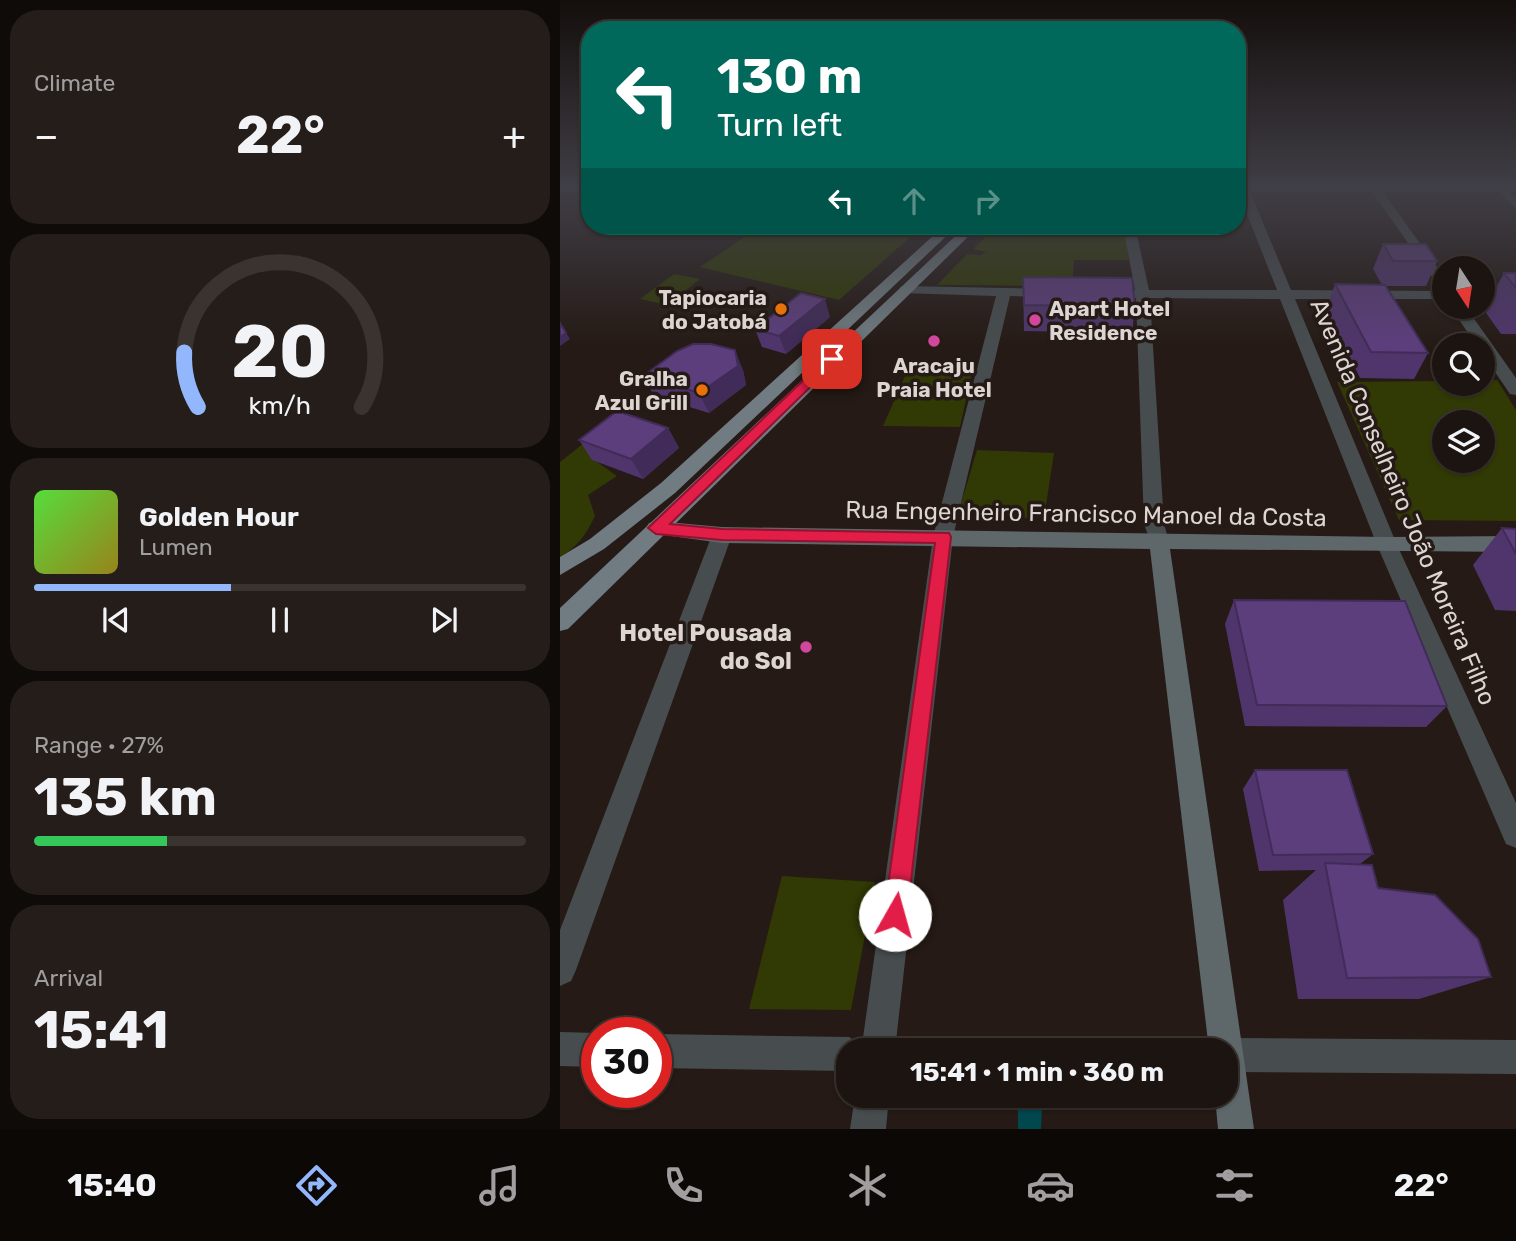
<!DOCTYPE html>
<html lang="en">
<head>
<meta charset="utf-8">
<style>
  body { margin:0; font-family:Rubik,sans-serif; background:#251d19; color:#f1f3f6; height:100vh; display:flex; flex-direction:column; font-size:26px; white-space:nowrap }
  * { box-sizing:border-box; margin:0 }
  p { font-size:23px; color:#a09e9f }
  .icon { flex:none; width:38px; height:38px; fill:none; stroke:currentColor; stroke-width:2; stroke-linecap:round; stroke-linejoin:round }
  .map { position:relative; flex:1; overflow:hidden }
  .drawer { display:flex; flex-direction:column; gap:10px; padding:10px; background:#0f0b09; width:560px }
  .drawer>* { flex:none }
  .banner { position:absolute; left:21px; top:21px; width:665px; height:214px; border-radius:28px; box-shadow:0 2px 5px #0004,0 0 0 2px #3a3330; background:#00695c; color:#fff; overflow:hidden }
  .needle { width:46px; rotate:168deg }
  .controls { position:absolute; left:872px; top:256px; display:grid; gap:14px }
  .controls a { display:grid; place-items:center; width:63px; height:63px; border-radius:50%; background:#1c1410; box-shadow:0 2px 5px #0004,0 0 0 2px #3a3330; font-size:35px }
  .speed { position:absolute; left:21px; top:1017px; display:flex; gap:14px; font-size:35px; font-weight:700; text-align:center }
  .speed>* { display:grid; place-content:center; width:91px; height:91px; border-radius:50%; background:#1c1410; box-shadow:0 2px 5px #0004,0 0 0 2px #3a3330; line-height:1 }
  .speed .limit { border:10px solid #d22; background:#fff; color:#111 }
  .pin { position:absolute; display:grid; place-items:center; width:60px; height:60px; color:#fff; margin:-30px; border-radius:14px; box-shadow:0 4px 10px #0006 }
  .me { position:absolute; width:77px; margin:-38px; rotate:7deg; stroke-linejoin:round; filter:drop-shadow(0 0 5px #0008) }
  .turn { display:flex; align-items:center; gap:24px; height:147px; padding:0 21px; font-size:32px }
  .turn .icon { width:91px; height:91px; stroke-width:2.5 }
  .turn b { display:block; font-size:49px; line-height:60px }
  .lanes { display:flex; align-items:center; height:66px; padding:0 21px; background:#0003; justify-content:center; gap:35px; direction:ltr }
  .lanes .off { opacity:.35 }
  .big { font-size:52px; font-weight:700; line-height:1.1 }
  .drawer .tile { flex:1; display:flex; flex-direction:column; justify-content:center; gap:10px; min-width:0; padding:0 24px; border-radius:28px; background:#251d19 }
  .drawer .dial { align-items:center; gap:0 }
  .dial svg { height:182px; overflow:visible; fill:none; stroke:#3a3330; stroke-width:7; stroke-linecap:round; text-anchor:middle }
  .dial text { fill:#f1f3f6; stroke:none }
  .song { display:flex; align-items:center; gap:21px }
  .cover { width:84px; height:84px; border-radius:10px; background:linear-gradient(135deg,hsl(110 70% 55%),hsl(50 70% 35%)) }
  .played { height:7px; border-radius:4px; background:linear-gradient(90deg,#92b7fd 40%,#3a3330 40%) }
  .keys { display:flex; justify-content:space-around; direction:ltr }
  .heat { display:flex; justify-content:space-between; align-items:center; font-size:38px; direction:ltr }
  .charge { height:10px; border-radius:5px; background:linear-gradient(90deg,#34c759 27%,#3a3330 0) }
  .trip { position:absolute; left:276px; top:1038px; width:402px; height:70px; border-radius:28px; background:#1c1410; box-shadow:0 2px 5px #0004,0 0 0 2px #3a3330; font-weight:700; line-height:70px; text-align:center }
  .tab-bar { display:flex; height:112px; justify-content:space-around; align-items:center; background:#0b0806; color:#a09e9f }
  .tab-bar .icon { width:49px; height:49px }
  .tab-bar .active { color:#92b7fd }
  .tab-bar b { font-size:32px; color:#f1f3f6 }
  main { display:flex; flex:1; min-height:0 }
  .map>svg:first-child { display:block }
  .green { fill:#313904; fill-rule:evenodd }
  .water { fill:#00474e }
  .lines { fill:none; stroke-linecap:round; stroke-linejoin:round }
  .street { fill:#474d4f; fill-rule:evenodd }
  .secondary { fill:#5e686b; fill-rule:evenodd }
  .primary { fill:#707c81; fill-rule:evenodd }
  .wall { fill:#50356c }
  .shaded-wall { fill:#412b58 }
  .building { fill:#5d3e7d; stroke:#412b58; stroke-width:2 }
  .route { fill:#e11d48; stroke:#92132f; stroke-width:2 }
  .food-dot { fill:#e8710a; stroke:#251a15; stroke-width:2.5 }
  .hotel-dot { fill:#d1479c; stroke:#251a15; stroke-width:2.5 }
  .labels { text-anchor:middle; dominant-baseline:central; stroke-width:7; stroke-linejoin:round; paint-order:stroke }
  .far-poi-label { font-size:21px; font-weight:bold; fill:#dcd5d1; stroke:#251a15; text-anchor:end }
  .street-label { font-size:24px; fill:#dcd5d1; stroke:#251a15 }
  .poi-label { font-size:24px; font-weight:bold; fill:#dcd5d1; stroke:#251a15; text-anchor:end }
</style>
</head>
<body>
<main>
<section class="drawer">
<div class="tile"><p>Climate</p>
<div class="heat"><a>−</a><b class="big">22°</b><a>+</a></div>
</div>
<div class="tile dial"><svg viewBox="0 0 100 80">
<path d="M14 69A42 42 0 1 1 86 69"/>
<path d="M14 69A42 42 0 0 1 8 45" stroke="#92b7fd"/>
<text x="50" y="56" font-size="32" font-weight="700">20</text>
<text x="50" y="72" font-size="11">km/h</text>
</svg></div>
<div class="tile">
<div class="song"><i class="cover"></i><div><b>Golden Hour</b><p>Lumen</p></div></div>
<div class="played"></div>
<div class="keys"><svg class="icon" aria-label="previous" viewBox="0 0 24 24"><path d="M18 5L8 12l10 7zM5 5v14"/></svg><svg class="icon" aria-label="pause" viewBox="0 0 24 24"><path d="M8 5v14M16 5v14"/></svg><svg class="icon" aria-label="next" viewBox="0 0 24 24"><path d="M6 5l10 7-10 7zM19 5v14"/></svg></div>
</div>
<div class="tile"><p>Range · 27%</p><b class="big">135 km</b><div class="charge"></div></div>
<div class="tile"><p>Arrival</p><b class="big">15:41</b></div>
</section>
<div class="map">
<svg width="956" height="1129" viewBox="0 0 956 1129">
  <rect width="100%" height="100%" fill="#251a15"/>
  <g class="green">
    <path d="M201,226H323L356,232L279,300L140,267Z"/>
    <path d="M437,226H564L569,260H514L512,286L377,285L407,254L421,255L426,252L413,249Z"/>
    <path d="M114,274L140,279L107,305L80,299Z"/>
    <path d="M349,367L412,372L400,427L323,426Z"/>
    <path d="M922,380H937L956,410V521L839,520L777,382L884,381V383H922ZM884,422H922V460H884Z"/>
    <path d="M61,414L83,419L33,459L57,476L28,495L35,516C26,535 17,547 0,557V462Z"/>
    <path d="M417,450L494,453L484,518L397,517Z"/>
    <path d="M222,876L315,882L291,1010L189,1009Z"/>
  </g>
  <path class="water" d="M458,1108L482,1109L481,1129H458Z"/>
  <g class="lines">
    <g class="street">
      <path d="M677,189H689L731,290L882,291L810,189H821L884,277V299H735L837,545L956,803V848L946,844L817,545L720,299L590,298L604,524L609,541L606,546L599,549L592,546L584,524L576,298H546L539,294L546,290H575L563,226H575L589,290H717Z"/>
      <path d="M935,189H946L956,198V208Z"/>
      <path d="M345,286L490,289L497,293L490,297L450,296L393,537L335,1050H289V1071L96,1068V1034L289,1037L302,1045L373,537L436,296L340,293V287Z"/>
      <path d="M922,291L956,292V300L922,299Z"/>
      <path d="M890,306H905L956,378V395L950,394L922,353V345H916Z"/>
      <path d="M162,527L169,530L172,535L16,970L11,981L0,986V930L152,535L155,530Z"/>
      <path d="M0,1032L37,1033V1067L0,1066Z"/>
      <path d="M667,1038L956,1040V1074L667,1072V1050H652L655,1043Z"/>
      <path d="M295,1096H329L326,1129H290Z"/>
    </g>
    <path class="secondary" d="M96,521L162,527L827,537L956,536V552L610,549L694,1129H658L655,1096H667V1050H649L590,549L162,543L89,533L86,528L89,523Z"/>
    <g class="primary">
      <path d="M384,226H397L115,493L44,549L0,575V557L30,539L101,483Z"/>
      <path d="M406,226H419L8,629L0,631V608Z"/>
    </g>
  </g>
  <g class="wall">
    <path d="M823,244L877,261L866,286H826L868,353L854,379L800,378L766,310L775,284L822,285L813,269Z"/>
    <path d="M944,273H956V334H941L924,310Z"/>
    <path d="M463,277L575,307L572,333L464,331Z"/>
    <path d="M270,317L226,354L202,347L195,329Z"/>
    <path d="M183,370L186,385L149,413L94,396L83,376Z"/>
    <path d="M108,428L119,448L83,479L32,460L19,440Z"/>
    <path d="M942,528L956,529V611L935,610L913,565Z"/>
    <path d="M674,600L887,706L866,727L685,726L665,624Z"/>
    <path d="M695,770L813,854L800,864L818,888L931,977L859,999H738L723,900L756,870L699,871L683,789Z"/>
  </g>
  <g class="shaded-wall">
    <path d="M265,299L270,317L226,354L219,336Z"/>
    <path d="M6,333L10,339L0,346V337Z"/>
    <path d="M175,350L183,370L186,385L149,413L139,393Z"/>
    <path d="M108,428L119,448L83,479L71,459Z"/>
  </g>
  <g class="building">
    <path d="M823,244H866L877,261H833Z"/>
    <path d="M944,273H956V288Z"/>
    <path d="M463,277L572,278L575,307L464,305Z"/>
    <path d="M775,284L825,285L868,353L811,352Z"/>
    <path d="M241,293L265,299L219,336L195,329Z"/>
    <path d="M0,323L6,333L0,337Z"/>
    <path d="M133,344H151L175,350L178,366L139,393L83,376L117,351Z"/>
    <path d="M57,411L108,428L71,459L19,440Z"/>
    <path d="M942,528L956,529V554Z"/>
    <path d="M674,600L845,601L887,706L697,705Z"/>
    <path d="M695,770H787L813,854L713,855Z"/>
    <path d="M765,863L812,865L818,888L875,895L918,939L931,977L787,978Z"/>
  </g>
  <linearGradient id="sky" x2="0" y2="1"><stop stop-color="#140e0c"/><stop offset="0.54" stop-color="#403e46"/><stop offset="1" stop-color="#403e46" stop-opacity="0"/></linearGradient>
  <rect width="956" height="347" fill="url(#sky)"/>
  <path class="route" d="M272,356L276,357V362L110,524L162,529L389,533L391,537L347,915L343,923L335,926L327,923L324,915L375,543L162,540L96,534L88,528L268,357Z"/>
  <g class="food-dot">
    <circle cx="221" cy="309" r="7"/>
    <circle cx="142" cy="390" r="7"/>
  </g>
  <g class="hotel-dot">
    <circle cx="475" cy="320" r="7"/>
    <circle cx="374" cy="341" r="7"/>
    <circle cx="246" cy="647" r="7"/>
  </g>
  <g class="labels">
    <g class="far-poi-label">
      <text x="207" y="297">Tapiocaria<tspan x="207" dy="24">do Jatobá</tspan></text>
      <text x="489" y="308" text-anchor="start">Apart Hotel<tspan x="489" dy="24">Residence</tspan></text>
      <text x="374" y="365" text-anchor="middle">Aracaju<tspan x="374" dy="24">Praia Hotel</tspan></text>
      <text x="128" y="378">Gralha<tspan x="128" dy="24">Azul Grill</tspan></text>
    </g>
    <g class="street-label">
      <text transform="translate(843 502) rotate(67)">Avenida Conselheiro João Moreira Filho</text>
      <text transform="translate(526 514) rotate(1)">Rua Engenheiro Francisco Manoel da Costa</text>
    </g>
    <g class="poi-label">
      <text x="232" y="633">Hotel Pousada<tspan x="232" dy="28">do Sol</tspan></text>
    </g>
  </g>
</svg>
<div class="controls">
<a><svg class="needle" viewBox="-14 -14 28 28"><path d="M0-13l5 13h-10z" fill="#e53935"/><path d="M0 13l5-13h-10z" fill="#a09e9f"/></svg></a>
<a><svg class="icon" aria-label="search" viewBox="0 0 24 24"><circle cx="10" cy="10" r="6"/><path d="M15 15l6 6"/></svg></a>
<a><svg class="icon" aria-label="layers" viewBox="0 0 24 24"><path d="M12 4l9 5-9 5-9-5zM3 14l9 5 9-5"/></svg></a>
</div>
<div class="speed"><div class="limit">30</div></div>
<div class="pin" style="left:272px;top:359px;background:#d93025"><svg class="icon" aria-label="arrive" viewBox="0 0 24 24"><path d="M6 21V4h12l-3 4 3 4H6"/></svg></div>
<svg class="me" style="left:335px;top:915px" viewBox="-20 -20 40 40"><circle r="19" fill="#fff"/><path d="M0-13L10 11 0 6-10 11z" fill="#e11d48"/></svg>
<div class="trip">15:41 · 1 min · 360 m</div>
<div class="banner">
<div class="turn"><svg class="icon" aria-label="left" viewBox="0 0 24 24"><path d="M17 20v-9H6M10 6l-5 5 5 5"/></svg><div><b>130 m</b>Turn left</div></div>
<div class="lanes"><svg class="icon" aria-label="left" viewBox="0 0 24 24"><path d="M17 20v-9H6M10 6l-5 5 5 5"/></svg><svg class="icon off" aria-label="ahead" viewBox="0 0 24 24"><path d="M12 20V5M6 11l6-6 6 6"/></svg><svg class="icon off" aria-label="right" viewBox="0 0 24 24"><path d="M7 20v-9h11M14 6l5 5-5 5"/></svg></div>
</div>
</div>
</main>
<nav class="tab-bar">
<b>15:40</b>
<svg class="icon active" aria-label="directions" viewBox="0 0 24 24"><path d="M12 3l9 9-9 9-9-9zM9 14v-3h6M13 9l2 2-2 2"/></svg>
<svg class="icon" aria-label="music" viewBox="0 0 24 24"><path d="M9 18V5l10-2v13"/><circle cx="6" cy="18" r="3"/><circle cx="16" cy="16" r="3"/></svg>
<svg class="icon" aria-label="phone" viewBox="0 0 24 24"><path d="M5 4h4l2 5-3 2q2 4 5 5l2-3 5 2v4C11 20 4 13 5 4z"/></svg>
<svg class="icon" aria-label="climate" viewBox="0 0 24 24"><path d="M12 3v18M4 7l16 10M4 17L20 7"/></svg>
<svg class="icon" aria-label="car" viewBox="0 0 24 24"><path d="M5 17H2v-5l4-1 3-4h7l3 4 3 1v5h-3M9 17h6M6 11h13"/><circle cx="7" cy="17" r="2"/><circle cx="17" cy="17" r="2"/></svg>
<svg class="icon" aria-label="filters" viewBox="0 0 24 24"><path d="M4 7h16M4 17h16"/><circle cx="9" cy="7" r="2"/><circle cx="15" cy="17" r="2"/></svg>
<b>22°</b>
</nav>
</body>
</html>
